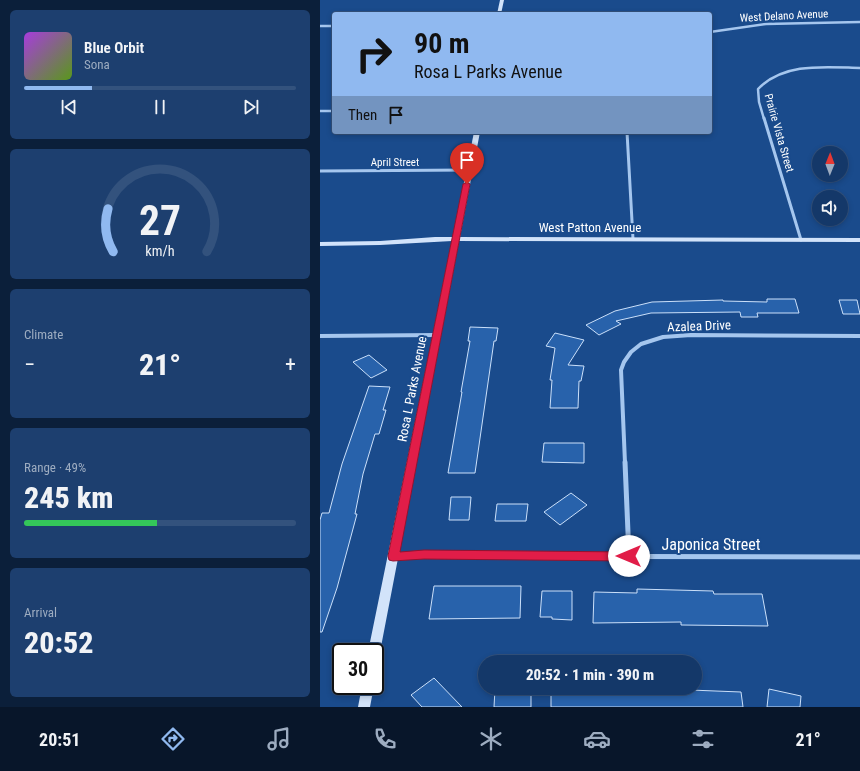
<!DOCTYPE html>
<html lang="en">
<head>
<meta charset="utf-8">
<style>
  body { margin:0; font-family:"Roboto Condensed",sans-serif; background:#1d3f6f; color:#f1f3f6; height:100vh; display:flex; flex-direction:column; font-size:15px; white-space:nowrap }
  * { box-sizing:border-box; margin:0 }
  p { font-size:13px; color:#9dacc0 }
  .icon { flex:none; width:22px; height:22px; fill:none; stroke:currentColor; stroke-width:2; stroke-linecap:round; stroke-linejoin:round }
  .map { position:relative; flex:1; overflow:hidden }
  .sheet { display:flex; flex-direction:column; gap:10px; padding:10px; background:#0b1f3a; width:320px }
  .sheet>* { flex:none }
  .top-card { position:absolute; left:12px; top:12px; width:380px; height:122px; border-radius:4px; box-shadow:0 2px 6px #0003,0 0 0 1px #33527d; background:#90b9f0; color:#111; overflow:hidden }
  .needle { width:26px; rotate:1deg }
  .fabs { position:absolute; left:492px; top:146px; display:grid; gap:8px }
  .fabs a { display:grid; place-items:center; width:36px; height:36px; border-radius:50%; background:#143869; box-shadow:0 2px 6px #0003,0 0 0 1px #33527d; font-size:20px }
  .speed { position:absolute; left:12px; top:643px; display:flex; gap:8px; font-size:20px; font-weight:700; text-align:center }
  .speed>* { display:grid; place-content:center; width:52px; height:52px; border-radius:50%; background:#143869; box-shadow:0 2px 6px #0003,0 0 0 1px #33527d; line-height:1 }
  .speed .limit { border:2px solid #111; border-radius:6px; background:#fff; color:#111 }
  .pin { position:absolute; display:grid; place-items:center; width:34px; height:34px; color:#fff; margin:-41px -17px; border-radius:50% 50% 50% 0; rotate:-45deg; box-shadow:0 0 4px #0007 }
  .pin .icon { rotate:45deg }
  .me { position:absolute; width:44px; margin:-22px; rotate:270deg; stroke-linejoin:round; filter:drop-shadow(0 0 3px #0008) }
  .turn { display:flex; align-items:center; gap:14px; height:84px; padding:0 16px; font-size:18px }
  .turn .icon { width:52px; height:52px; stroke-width:2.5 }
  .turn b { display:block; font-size:28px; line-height:34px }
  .then { display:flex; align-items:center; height:38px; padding:0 16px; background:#0003; gap:8px; font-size:15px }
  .big { font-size:30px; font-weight:800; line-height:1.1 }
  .sheet .card { flex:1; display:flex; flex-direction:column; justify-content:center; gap:6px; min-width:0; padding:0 14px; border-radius:6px; background:#1d3f6f }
  .sheet .dial { align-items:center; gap:0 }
  .dial svg { height:104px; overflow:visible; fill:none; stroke:#33527d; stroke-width:7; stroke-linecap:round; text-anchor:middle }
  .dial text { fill:#f1f3f6; stroke:none }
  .song { display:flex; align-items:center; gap:12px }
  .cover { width:48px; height:48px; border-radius:6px; background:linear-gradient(135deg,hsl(280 70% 55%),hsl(90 70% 35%)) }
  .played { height:4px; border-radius:2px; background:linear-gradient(90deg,#90b9f0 25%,#33527d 25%) }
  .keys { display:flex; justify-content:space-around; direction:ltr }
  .heat { display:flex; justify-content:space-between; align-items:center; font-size:22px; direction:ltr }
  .charge { height:6px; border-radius:3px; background:linear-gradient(90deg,#34c759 49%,#33527d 0) }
  .trip { position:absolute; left:158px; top:655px; width:224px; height:40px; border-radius:20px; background:#143869; box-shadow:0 2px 6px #0003,0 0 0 1px #33527d; font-weight:800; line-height:40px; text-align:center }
  .tab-bar { display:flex; height:64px; justify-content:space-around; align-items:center; background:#08162a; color:#9dacc0 }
  .tab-bar .icon { width:28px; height:28px }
  .tab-bar .selected { color:#90b9f0 }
  .tab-bar b { font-size:18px; color:#f1f3f6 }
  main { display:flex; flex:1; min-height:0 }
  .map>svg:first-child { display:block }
  .building { fill:#2862ab; stroke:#cbe0fa }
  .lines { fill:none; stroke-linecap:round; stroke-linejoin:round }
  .street-far3 { stroke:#a5c6ee; stroke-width:2.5 }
  .street-far2 { stroke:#a5c6ee; stroke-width:3 }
  .street-far1 { stroke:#a5c6ee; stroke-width:4 }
  .street { stroke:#a5c6ee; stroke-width:5 }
  .secondary { fill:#d2e3fa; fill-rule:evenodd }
  .route { fill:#e11d48; stroke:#92132f }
  .labels { text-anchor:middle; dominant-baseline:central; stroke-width:4; stroke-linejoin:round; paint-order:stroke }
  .far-street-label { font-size:11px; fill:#fff; stroke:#1a4b8c }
  .street-label { font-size:13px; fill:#fff; stroke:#1a4b8c }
  .near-street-label { font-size:16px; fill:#fff; stroke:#1a4b8c }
</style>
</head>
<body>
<main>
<section class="sheet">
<div class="card">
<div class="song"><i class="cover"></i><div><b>Blue Orbit</b><p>Sona</p></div></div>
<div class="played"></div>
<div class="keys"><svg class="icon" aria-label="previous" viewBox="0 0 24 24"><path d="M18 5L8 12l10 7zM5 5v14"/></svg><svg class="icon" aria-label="pause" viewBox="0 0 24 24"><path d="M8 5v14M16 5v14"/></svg><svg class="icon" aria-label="next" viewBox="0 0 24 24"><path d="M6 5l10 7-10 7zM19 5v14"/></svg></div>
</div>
<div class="card dial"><svg viewBox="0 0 100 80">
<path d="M14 69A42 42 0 1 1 86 69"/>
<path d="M14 69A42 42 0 0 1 10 36" stroke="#90b9f0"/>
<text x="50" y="56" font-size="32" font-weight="700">27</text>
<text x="50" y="72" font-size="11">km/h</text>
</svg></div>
<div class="card"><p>Climate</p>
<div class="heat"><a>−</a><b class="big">21°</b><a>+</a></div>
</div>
<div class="card"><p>Range · 49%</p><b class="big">245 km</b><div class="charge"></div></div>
<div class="card"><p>Arrival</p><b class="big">20:52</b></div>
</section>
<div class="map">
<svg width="540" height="707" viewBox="0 0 540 707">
  <rect width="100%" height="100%" fill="#1a4b8c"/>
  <g class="building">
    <path d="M447,299H475L479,313H437L438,317H421L420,312L331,313L296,321L301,324L279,335L266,325L295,311L332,302L403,300V301L447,302Z"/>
    <path d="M519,300H537L540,314H523Z"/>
    <path d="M150,327L178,328L176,341H174L155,473H128L142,392H141L150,341H148Z"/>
    <path d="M235,333L264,340L248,365L264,366L261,381H259L258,408H230L232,380H230L235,348L226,346Z"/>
    <path d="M49,355L67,370L51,378L33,362Z"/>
    <path d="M49,386L70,387L63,410H66L59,434H55L43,474L35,514H37L17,588L2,632H0V520L2,513H9L22,464Z"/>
    <path d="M224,443H264V463L222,462Z"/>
    <path d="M251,493L267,505L240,525L224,512Z"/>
    <path d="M131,497H151L149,520H129Z"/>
    <path d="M177,504H208L206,521H175Z"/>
    <path d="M114,586H201L200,618L109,619Z"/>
    <path d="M317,589L393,591L394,594H442L448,626L361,625V622L273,623L274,592L317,593Z"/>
    <path d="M222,591H252V620L232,619V617H220Z"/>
    <path d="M114,678L142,707H102L91,695Z"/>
    <path d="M196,688V693L211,694V707H174L175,689Z"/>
    <path d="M231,688H319L421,692L423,707H231Z"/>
    <path d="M449,689L481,696L480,707H447Z"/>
  </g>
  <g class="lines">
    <g class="street-far3">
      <path d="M0,26H14"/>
      <path d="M390,32L446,24L540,22"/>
      <path d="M0,111H14"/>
      <path d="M444,119L439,102L438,89C464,62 505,67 540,68"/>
    </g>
    <g class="street-far2">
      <path d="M444,118L481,240"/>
      <path d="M307,132L313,239"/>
      <path d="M0,171L149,170"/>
    </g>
    <g class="street-far1">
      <path d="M0,336L117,335"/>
      <path d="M305,463L301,370L304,362L311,352L321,344L343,337L371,335L540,336"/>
    </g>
    <g class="street">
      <path d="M305,462L309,556"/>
      <path d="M74,556L540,557"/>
    </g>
    <g class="secondary">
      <path d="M180,0H184L181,14H177Z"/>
      <path d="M154,132H160L140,237L540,238V242L139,241L60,652L58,655L55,656V652H48L132,241L60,245L0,246V242L60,241L115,237H133Z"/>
      <path d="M42,686H54L50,707H38Z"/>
    </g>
  </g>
  <path class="route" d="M147,182L150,184L80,552L104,550L309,552L313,553L315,556L313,560L309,561L104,559L73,561L69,560L68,556L143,184Z"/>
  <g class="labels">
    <g class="far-street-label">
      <text transform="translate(464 16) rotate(-3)">West Delano Avenue</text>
      <text transform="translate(459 133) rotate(74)">Prairie Vista Street</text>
      <text x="75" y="162">April Street</text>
    </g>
    <g class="street-label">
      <text x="270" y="227">West Patton Avenue</text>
      <text transform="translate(379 326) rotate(-2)">Azalea Drive</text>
      <text transform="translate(92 389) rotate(-79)">Rosa L Parks Avenue</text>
    </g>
    <g class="near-street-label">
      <text x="391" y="544">Japonica Street</text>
    </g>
  </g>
</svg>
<div class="fabs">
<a><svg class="needle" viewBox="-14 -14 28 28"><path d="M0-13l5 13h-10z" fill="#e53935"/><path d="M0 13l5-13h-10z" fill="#9dacc0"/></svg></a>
<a><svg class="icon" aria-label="sound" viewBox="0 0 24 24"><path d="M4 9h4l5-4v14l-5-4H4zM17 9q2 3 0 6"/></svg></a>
</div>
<div class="speed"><div class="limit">30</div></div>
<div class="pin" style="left:147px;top:184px;background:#d93025"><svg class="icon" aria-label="arrive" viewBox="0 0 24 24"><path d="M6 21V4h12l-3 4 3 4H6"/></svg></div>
<svg class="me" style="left:309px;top:556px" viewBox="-20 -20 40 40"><circle r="19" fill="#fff"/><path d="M0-13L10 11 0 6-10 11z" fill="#e11d48"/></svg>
<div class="trip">20:52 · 1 min · 390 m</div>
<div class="top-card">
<div class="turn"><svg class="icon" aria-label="right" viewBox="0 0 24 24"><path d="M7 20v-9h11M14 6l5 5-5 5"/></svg><div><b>90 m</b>Rosa L Parks Avenue</div></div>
<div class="then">Then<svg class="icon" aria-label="arrive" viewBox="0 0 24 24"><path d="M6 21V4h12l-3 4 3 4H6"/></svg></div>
</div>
</div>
</main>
<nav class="tab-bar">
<b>20:51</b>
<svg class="icon selected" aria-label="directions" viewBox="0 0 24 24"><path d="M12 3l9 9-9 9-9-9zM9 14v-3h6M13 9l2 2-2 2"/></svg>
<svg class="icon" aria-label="music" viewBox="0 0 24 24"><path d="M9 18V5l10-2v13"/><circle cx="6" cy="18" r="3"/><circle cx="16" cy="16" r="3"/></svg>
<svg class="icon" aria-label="phone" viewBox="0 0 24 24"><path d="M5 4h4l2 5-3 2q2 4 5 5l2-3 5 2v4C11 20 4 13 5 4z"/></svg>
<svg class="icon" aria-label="climate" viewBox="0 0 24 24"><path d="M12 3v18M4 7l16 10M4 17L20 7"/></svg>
<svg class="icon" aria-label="car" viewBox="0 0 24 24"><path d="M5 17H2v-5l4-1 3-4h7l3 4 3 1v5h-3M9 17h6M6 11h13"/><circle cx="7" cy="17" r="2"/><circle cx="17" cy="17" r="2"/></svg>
<svg class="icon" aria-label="filters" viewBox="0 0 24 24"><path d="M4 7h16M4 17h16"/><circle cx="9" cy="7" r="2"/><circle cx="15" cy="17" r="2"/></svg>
<b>21°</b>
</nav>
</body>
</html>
